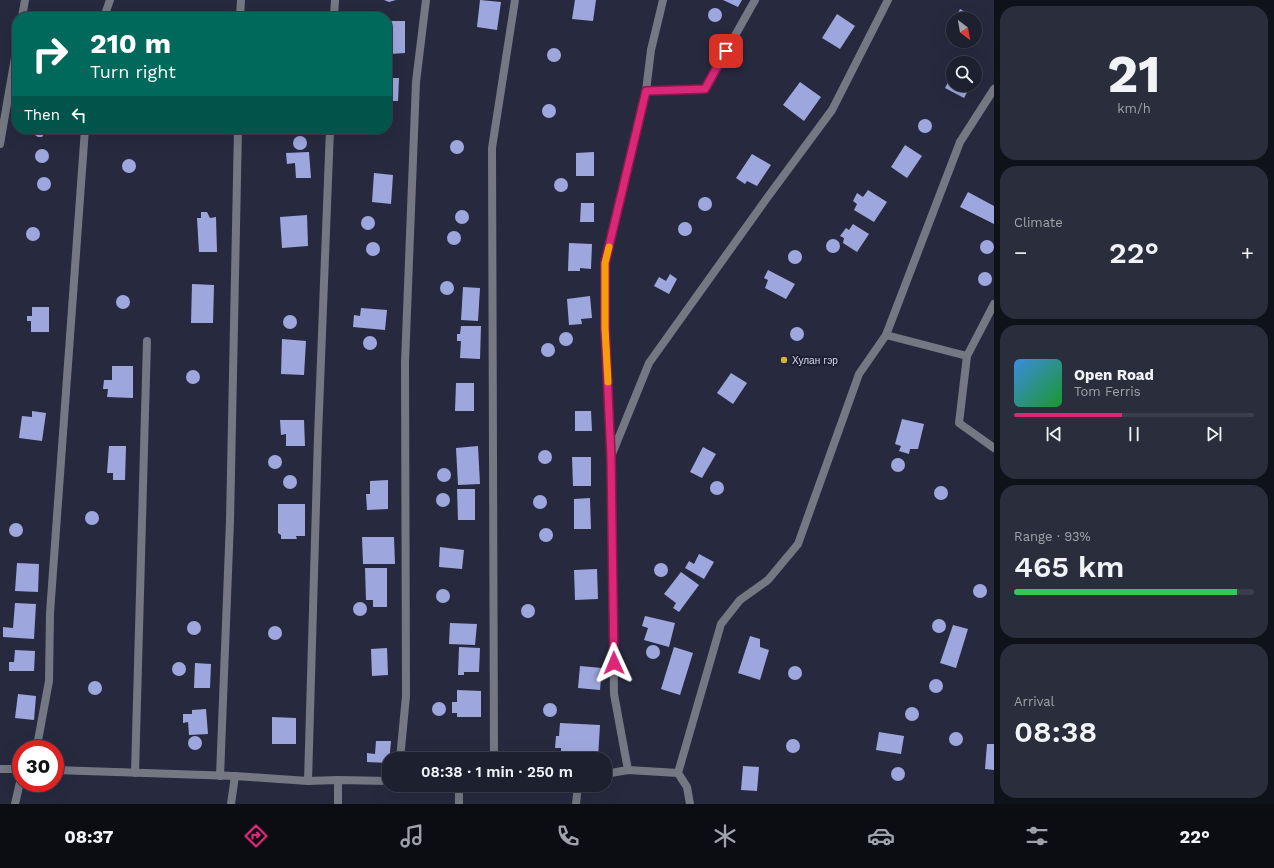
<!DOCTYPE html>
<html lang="en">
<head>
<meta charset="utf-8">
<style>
  body { margin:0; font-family:"Work Sans",sans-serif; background:#2a2d3b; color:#f1f3f6; height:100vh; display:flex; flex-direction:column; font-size:15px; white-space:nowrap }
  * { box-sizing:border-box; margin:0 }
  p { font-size:13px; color:#a0a3aa }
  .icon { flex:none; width:22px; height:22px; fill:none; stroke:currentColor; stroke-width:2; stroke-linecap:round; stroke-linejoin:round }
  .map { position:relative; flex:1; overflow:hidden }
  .details { display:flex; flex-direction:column; gap:6px; padding:6px; background:#10121a; width:280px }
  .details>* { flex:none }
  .guide { position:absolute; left:12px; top:12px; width:380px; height:122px; border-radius:16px; box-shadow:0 4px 16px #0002,0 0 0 1px #3b3e4b; background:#00695c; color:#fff; overflow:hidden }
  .needle { width:26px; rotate:149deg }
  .controls { position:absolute; left:946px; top:12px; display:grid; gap:8px }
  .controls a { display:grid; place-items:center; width:36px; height:36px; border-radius:50%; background:#1d202f; box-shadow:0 4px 16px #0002,0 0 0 1px #3b3e4b; font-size:20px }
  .speed { position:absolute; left:12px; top:740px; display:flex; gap:8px; font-size:20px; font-weight:700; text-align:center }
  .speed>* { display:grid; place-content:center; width:52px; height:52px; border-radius:50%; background:#1d202f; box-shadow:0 4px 16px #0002,0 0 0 1px #3b3e4b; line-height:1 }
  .speed .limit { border:6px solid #d22; background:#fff; color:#111 }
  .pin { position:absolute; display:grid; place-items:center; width:34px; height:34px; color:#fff; margin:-17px; border-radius:8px; box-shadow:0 2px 6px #0006 }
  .me { position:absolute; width:44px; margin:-22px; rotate:359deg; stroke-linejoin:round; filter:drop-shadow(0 0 3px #0008) }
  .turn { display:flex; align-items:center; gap:14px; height:84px; padding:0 12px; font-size:18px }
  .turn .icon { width:52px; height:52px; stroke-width:2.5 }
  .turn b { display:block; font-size:28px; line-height:34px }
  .then { display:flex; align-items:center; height:38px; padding:0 12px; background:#0003; gap:8px; font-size:15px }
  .big { font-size:30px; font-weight:600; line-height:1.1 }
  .details .tile { flex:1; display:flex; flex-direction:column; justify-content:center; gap:6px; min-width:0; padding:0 14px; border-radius:16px; background:#2a2d3b }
  .details .dial { align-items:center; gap:0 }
  .dial b { font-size:52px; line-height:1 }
  .song { display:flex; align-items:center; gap:12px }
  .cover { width:48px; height:48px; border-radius:6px; background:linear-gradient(135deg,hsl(210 70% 55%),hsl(130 70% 35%)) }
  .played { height:4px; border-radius:2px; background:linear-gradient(90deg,#db2777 45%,#3b3e4b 45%) }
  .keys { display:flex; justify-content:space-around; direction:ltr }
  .heat { display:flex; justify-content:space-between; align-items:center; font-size:22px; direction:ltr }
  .charge { height:6px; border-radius:3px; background:linear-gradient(90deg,#34c759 93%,#3b3e4b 0) }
  .trip { position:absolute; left:382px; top:752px; width:230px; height:40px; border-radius:16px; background:#1d202f; box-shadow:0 4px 16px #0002,0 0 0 1px #3b3e4b; font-weight:600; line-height:40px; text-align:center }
  .menu { display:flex; height:64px; justify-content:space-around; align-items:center; background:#0c0d13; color:#a0a3aa }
  .menu .icon { width:28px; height:28px }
  .menu .active { color:#db2777 }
  .menu b { font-size:18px; color:#f1f3f6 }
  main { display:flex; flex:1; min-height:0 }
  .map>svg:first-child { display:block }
  .building { fill:#9ea7dd }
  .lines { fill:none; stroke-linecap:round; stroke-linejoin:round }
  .minor { stroke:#757883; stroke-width:8 }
  .route-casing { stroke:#8e194d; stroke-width:10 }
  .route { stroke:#db2777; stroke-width:7 }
  .slow { stroke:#f59e0b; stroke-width:7 }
  .poi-dot { fill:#d2b736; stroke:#1d2035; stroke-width:1.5 }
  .labels { text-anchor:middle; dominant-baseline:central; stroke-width:4; stroke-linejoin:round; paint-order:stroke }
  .poi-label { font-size:10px; fill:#d8dbe9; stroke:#1d2035; text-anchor:start }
</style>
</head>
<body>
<main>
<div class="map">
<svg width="994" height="804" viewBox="0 0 994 804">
  <rect width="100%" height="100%" fill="#272a3f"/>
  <g class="building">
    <path d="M384,0H396L389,2Z"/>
    <path d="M480,0L501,2L497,30L477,27Z"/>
    <path d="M575,0H596L593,21L572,19Z"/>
    <path d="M723,0H742L738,7Z"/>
    <circle cx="715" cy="15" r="7"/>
    <path d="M960,9L979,20L975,26V19H955Z"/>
    <path d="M837,14L855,26L840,49L822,38Z"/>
    <path d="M387,21H405V53L390,54V47H387Z"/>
    <path d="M953,22V35L947,31Z"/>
    <circle cx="554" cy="55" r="7"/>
    <path d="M953,73V85H971L964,98L945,88Z"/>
    <path d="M387,78H399L398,101H390V104H387Z"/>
    <path d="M800,82L821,97L804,121L783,105Z"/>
    <circle cx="549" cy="111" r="7"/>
    <circle cx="925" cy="126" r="7"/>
    <path d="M32,129H46V131L42,137H38L32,133Z"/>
    <circle cx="300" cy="143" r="7"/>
    <circle cx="457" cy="147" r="7"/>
    <path d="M905,145L922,156L907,178L891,167Z"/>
    <circle cx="42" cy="156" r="7"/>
    <path d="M309,152L311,178H296L295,163L287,164L286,153Z"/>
    <path d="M594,152V176H576V153Z"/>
    <path d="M752,154L771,165L757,186L747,181L745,184L736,178Z"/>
    <circle cx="129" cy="166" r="7"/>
    <path d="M374,173L393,175L391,204L372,202Z"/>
    <circle cx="44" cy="184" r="7"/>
    <circle cx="561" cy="185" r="7"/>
    <path d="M868,190L887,202L874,222L854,210L857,204L853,201L857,193L863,197Z"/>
    <path d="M968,192L994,206V224L960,207Z"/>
    <circle cx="705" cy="204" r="7"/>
    <path d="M581,203H594V222H580Z"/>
    <circle cx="462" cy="217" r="7"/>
    <path d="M201,212H207L210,218L216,217L217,252H199L197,218H201Z"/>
    <path d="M307,215L308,246L282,248L280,217Z"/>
    <circle cx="368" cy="223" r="7"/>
    <circle cx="685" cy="229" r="7"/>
    <path d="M853,224L869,234L857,252L843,243L844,238L840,236L846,228L849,230Z"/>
    <circle cx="33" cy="234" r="7"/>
    <circle cx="454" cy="238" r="7"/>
    <circle cx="833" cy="246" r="7"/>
    <circle cx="987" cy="247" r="7"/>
    <circle cx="373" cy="249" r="7"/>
    <path d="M569,243L592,244L591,269L580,268V271H568Z"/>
    <circle cx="795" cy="257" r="7"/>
    <path d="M768,270L795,284L786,299L765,288L768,280L764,278Z"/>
    <circle cx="985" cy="279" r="7"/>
    <path d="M670,274L677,279L669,294L654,286L659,277L666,281Z"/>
    <circle cx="447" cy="288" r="7"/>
    <path d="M192,284L214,285L213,323H191Z"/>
    <path d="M463,287L480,288L478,321L461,320Z"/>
    <circle cx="123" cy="302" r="7"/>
    <path d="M590,296L592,318L581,319L582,324L569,325L567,299Z"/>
    <path d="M32,307H49V332H31V321H27V316H32Z"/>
    <path d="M361,308L387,310L385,330L353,327L354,315L360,316Z"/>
    <circle cx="290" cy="322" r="7"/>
    <path d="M461,326H481L480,359L460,358L461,341H457V334H460Z"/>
    <circle cx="797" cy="334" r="7"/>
    <circle cx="566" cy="339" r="7"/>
    <circle cx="370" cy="343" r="7"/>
    <path d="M282,339L306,341L304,375L281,374Z"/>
    <circle cx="548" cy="350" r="7"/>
    <path d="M112,366H133V398L107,397L108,389H103L104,380H112Z"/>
    <circle cx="193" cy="377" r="7"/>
    <path d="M731,373L747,383L733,404L717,393Z"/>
    <path d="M456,383H474V411H455Z"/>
    <path d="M32,411L46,413L42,441L19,438L22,416L32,417Z"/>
    <path d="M575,411H591L592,431H575Z"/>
    <path d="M902,419L924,424L918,449H910L909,454L899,451L901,446L895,444Z"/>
    <path d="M280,420H304L305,446H286V434L281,435Z"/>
    <path d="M109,446H126L125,480H113V473H107Z"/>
    <path d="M478,446L480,484L458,485L456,448Z"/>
    <path d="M703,447L716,454L702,478L690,472Z"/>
    <circle cx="545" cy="457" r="7"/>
    <circle cx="275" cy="462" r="7"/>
    <path d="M572,457H591V486H573Z"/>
    <circle cx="898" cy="465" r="7"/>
    <circle cx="444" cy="475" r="7"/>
    <circle cx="290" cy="482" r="7"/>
    <path d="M388,480V509L367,510L366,494H370V481Z"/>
    <circle cx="717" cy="488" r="7"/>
    <circle cx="941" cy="493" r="7"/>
    <path d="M457,489H475V520H458Z"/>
    <circle cx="443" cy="500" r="7"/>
    <circle cx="540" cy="502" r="7"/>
    <path d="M590,498L591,529H574V499Z"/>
    <path d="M278,504H305V536H296L297,539H281V535L278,533Z"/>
    <circle cx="92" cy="518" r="7"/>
    <circle cx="16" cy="530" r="7"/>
    <circle cx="546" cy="535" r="7"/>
    <path d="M362,537H394L395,564H363Z"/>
    <path d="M440,547L464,550L462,569L439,567Z"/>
    <path d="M699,554L714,562L704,579L685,568L689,561L694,564Z"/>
    <circle cx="661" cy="570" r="7"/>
    <path d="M17,563L39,564L38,592L15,591Z"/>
    <path d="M365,568H387V607H373V600H366Z"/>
    <path d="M597,569L598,599L575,600L574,570Z"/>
    <path d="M681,572L699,585L679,612L673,608L676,603L664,594Z"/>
    <circle cx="980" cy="591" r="7"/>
    <circle cx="443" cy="596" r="7"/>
    <circle cx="360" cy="609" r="7"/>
    <path d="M15,603L36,604L34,639L3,637V627L13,628Z"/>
    <circle cx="528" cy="611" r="7"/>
    <path d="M645,616L675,623L669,647L644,640L648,628L642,626Z"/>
    <circle cx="939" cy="626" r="7"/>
    <circle cx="194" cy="628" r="7"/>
    <path d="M450,623L477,624L475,645L449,644Z"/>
    <path d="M953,625L968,629L956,668L940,663Z"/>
    <circle cx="275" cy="633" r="7"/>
    <path d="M750,636L760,639V647L769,650L760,680L738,673Z"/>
    <circle cx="653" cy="652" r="7"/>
    <path d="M459,647L480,648L479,672H464V675H458Z"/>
    <path d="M674,647L693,653L680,695L661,689Z"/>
    <path d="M387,648L388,675L372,676L371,649Z"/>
    <path d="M15,650L35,651L34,671H9V662H14Z"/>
    <circle cx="179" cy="669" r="7"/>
    <path d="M195,663L211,664L210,688H194Z"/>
    <circle cx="795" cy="673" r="7"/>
    <path d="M580,666L602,668L600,690L578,688Z"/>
    <circle cx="936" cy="686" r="7"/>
    <circle cx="95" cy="688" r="7"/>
    <path d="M457,690L481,691V717H457V713H452V702H457Z"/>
    <path d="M18,694L36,696L34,720L15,718Z"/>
    <circle cx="439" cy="709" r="7"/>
    <circle cx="550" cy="710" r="7"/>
    <circle cx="912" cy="714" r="7"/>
    <path d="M206,709L208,734L189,735L188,722L183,723V714H192V710Z"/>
    <path d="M272,717L296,718V744H272Z"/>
    <path d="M560,723L600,725L598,758L561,757V748H555L556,736H559Z"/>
    <circle cx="956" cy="739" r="7"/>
    <path d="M879,732L904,736L901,754L876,750Z"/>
    <circle cx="195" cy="743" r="7"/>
    <circle cx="793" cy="746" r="7"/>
    <path d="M376,741H391L389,763L367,762V753L375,754Z"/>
    <path d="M987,744H994V770L985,769Z"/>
    <path d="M743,766L759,767L757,791L741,790Z"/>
    <circle cx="898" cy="774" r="7"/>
  </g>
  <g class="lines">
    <g class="minor">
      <path d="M22,17L25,0"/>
      <path d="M104,17L110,0"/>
      <path d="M240,17L241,0"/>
      <path d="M334,17L335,0"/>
      <path d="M646,91L705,89L755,0"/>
      <path d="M0,144L17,46"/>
      <path d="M994,304L967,356L959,423L994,448"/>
      <path d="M886,335L967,356"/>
      <path d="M612,454L649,363L767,198L832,110L888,0"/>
      <path d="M35,749L37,746L49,681L50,613L85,129"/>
      <path d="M400,759L406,696L405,363L416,82L426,0"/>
      <path d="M494,759L492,148L515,0"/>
      <path d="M0,769H21"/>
      <path d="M55,770L235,776L308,781L338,780L389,781"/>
      <path d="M628,770L614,694L611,457L605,328V263L646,91L651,50L663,0"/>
      <path d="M135,773L147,341"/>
      <path d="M605,774L628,770L678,773"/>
      <path d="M220,776L230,521L238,129"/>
      <path d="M308,781L318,436L330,129"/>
      <path d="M15,804L21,778"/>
      <path d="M231,804L235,776"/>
      <path d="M338,804V780"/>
      <path d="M459,804V785"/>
      <path d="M576,804L578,785"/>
      <path d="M690,804L687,787L678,773L721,624L740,600L768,580L798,544L859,374L886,335L960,142L994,89"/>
    </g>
  </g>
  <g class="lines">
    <g class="route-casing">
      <path id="route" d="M614,663L611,457L605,328V263L646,91L705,89L726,51"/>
    </g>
    <use href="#route" class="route"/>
    <path class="slow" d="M608,382L605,328V263L609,247"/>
  </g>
  <circle class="poi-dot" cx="784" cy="360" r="4"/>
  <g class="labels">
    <g class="poi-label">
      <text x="792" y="360">Хулан гэр</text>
    </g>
  </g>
</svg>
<div class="controls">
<a><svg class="needle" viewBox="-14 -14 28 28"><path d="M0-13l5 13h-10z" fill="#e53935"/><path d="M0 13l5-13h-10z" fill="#a0a3aa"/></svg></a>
<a><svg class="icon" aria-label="search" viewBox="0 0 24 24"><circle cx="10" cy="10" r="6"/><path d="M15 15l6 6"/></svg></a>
</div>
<div class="speed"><div class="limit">30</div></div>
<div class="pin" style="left:726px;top:51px;background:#d93025"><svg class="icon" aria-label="arrive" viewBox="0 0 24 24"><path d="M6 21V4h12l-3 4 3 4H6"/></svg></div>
<svg class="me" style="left:614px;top:663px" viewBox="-20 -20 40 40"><path d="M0-17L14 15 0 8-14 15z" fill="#db2777" stroke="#fff" stroke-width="4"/></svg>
<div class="trip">08:38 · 1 min · 250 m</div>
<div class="guide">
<div class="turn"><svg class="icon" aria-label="right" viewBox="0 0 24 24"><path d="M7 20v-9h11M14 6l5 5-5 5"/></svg><div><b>210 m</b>Turn right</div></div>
<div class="then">Then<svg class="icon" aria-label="left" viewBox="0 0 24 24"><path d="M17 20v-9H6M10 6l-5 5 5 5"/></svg></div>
</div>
</div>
<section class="details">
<div class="tile dial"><b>21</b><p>km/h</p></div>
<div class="tile"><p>Climate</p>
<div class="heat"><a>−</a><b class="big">22°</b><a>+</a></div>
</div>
<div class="tile">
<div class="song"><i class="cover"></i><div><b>Open Road</b><p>Tom Ferris</p></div></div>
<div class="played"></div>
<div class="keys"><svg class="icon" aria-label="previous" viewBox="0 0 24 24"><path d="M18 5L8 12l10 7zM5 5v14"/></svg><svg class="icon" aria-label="pause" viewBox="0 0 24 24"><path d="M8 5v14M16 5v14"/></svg><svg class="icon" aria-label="next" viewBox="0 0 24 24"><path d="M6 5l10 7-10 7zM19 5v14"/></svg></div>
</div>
<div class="tile"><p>Range · 93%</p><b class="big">465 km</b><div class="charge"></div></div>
<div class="tile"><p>Arrival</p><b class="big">08:38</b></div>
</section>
</main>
<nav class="menu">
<b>08:37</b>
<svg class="icon active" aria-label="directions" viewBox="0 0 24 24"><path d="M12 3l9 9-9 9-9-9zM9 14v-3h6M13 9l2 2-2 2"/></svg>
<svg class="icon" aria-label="music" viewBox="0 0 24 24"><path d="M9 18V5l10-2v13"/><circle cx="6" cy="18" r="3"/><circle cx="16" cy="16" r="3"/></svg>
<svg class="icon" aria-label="phone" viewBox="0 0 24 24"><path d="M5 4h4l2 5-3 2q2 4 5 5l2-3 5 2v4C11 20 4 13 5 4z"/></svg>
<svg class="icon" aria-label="climate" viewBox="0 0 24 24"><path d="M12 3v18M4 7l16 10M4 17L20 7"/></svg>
<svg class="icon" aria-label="car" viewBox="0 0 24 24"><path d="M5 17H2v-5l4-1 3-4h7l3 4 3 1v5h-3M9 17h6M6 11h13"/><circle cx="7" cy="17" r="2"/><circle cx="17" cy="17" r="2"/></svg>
<svg class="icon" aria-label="filters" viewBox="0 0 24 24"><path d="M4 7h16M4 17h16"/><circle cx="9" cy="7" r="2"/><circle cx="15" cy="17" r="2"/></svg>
<b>22°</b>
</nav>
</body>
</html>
